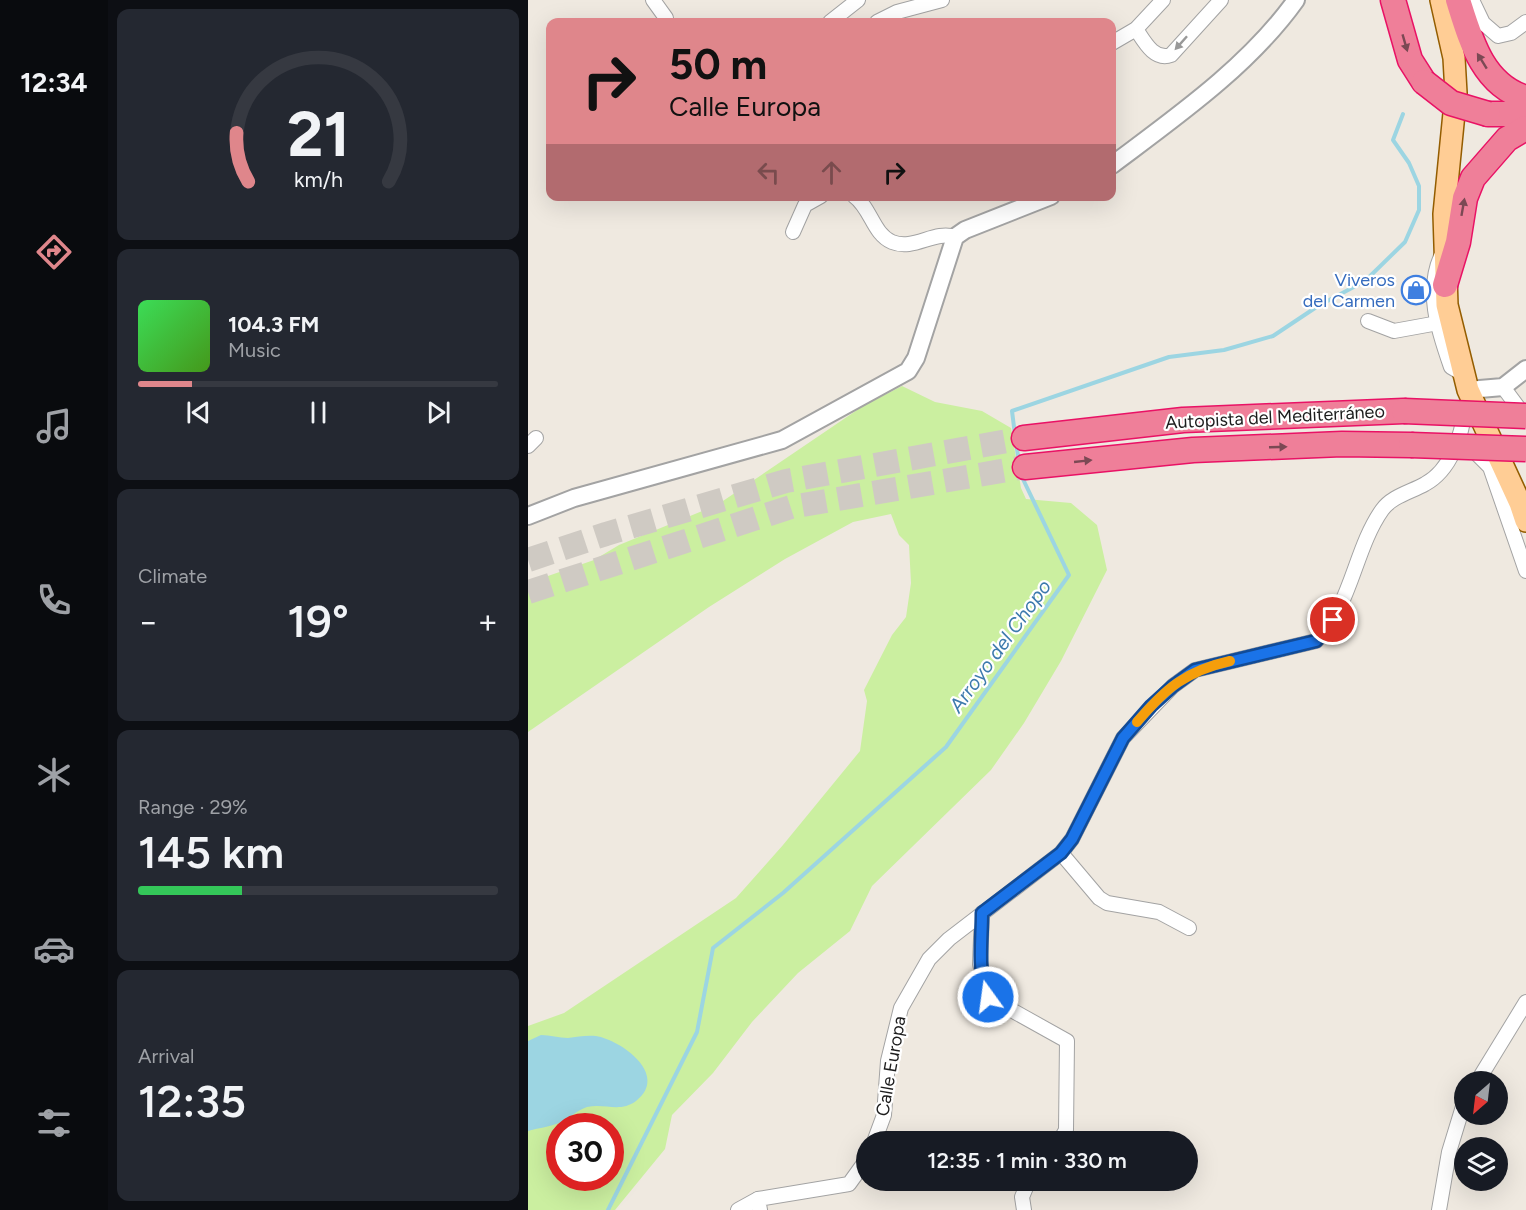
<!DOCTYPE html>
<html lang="en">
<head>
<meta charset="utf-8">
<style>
  body { margin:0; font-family:Figtree,sans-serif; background:#242831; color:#f1f3f6; height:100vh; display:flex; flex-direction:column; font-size:22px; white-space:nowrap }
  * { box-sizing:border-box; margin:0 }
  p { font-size:20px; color:#9ea1a6 }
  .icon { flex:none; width:33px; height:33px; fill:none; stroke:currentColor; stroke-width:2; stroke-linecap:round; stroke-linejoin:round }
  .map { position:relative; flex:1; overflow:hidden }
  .panel { display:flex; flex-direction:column; gap:9px; padding:9px; background:#0d0f14; width:420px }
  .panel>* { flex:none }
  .banner { position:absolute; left:18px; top:18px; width:570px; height:183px; border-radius:12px; box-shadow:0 6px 24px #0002; background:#df868b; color:#111; overflow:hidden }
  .needle { width:39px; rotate:208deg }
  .controls { position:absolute; left:926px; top:1071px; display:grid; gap:12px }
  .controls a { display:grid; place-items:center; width:54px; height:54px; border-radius:50%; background:#171b24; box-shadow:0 6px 24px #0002; font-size:30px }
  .speed { position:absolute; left:18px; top:1113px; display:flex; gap:12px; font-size:30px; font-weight:700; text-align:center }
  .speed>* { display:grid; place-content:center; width:78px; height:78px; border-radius:50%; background:#171b24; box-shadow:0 6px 24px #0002; line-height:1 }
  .speed .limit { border:9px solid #d22; background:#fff; color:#111 }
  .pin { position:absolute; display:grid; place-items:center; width:51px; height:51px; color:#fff; margin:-26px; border:3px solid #fff; border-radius:50%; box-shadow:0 2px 6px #0007 }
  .me { position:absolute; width:66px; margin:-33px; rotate:346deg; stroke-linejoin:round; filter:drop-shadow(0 0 4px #0008) }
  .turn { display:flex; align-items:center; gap:21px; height:126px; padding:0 24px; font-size:27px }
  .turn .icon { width:78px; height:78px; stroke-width:2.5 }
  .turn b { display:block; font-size:42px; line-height:51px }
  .lanes { display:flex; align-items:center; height:57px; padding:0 24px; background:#0003; justify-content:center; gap:30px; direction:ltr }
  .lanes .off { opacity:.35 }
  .big { font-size:45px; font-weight:600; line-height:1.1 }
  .panel .widget { flex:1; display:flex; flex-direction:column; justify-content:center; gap:9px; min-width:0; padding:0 21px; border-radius:12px; background:#242831 }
  .panel .dial { align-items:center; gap:0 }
  .dial svg { height:156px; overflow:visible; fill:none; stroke:#363941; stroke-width:7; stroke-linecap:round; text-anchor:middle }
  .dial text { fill:#f1f3f6; stroke:none }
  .song { display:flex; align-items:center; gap:18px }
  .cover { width:72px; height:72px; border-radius:9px; background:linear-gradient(135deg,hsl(130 70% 55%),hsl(100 70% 35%)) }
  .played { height:6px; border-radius:3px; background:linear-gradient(90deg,#df868b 15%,#363941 15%) }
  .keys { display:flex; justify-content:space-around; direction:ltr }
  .heat { display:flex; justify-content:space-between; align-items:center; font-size:33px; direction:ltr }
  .charge { height:9px; border-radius:4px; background:linear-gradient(90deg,#34c759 29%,#363941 0) }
  .trip { position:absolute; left:328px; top:1131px; width:342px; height:60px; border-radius:30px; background:#171b24; box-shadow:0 6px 24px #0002; font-weight:600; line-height:60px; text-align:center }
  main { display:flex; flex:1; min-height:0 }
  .tabs { display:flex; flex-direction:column; width:108px; justify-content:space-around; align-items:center; background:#090b0e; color:#9ea1a6 }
  .tabs .icon { width:42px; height:42px }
  .tabs .selected { color:#df868b }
  .tabs b { font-size:27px; color:#f1f3f6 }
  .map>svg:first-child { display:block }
  .grass { fill:#cbefa0; fill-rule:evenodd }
  .water { fill:#9cd5e2 }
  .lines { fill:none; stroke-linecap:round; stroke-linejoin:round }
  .stream { stroke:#9cd5e2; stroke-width:4 }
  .motorway-tunnel { stroke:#cfcac3; stroke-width:24; stroke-dasharray:24 12; stroke-linecap:butt }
  .minor-casing { stroke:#a3a3a3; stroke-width:16 }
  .tertiary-casing { stroke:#a3a3a3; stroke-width:20 }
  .primary-casing { stroke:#945d00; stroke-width:24 }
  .motorway-casing { stroke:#e91265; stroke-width:27 }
  .minor { stroke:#fff; stroke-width:14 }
  .tertiary { stroke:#fff; stroke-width:16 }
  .primary { stroke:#ffcd95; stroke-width:21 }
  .motorway { stroke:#ef7f99; stroke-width:24 }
  .motorway-bridge-casing { stroke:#e91265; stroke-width:27; stroke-linecap:butt }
  .motorway-bridge { stroke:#ef7f99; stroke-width:24 }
  .oneway { fill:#999 }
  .oneway2 { fill:#7b4954 }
  .route-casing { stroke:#114b97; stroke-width:15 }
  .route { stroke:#1a73e8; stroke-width:10 }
  .slow { stroke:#f59e0b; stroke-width:10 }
  .labels { text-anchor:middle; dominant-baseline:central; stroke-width:4.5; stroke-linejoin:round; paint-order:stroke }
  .shop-label { font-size:18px; fill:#366cbe; stroke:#fff; text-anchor:end }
  .street-label { font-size:18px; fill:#1c1c1c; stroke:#fff }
  .water-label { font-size:20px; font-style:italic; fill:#3d7aad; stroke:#fff }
</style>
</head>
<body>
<main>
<nav class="tabs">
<b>12:34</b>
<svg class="icon selected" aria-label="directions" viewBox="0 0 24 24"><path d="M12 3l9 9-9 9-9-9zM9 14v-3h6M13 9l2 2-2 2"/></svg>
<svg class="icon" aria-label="music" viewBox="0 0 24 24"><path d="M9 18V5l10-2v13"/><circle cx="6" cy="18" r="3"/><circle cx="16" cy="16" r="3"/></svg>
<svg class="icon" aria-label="phone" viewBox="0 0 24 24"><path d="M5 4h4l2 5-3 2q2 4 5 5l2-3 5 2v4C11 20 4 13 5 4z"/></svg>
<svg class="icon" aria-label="climate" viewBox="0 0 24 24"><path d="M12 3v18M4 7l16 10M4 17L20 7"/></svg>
<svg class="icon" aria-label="car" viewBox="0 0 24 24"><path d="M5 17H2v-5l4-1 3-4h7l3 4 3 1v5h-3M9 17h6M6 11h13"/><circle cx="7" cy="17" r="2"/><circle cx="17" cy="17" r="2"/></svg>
<svg class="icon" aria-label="filters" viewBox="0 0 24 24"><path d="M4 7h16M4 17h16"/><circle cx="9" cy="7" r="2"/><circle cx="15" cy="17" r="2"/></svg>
</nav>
<section class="panel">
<div class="widget dial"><svg viewBox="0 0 100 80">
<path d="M14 69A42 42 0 1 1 86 69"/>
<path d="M14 69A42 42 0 0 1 8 44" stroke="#df868b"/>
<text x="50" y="56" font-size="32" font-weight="700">21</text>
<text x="50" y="72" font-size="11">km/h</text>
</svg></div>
<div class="widget">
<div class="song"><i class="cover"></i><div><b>104.3 FM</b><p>Music</p></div></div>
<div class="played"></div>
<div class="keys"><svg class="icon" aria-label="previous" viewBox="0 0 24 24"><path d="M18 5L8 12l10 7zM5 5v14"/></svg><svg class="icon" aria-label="pause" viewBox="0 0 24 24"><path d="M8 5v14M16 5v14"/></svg><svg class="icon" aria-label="next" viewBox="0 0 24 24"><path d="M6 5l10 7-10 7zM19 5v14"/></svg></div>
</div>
<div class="widget"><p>Climate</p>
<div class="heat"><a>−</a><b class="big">19°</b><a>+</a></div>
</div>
<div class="widget"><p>Range · 29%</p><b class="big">145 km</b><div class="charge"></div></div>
<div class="widget"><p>Arrival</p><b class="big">12:35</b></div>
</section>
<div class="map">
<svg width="998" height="1210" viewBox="0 0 998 1210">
  <rect width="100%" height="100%" fill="#efe9e0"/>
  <path class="grass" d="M374,386L407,402L454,411L483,428L493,488L498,499L543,503L569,525L579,570L533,661L496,723L463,770L344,886L322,931L270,973L224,1022L185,1073L144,1115L137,1149L87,1210H0V1026L36,1013L208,898L255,845L332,751L339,701L336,690L364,635L378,617L383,583L381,545L371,535L363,514L325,522L257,559L181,607L0,732V592L20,576L66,560L91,545L189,505L335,406ZM32,1126H82V1178H32Z"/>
  <path class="water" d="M13,1035C22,1035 31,1038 40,1038C49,1037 58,1035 68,1036C93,1040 142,1075 108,1101C92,1113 77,1103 59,1107C49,1110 41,1119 31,1123C21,1127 10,1128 0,1131V1041Z"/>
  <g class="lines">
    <g class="stream">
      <path d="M487,435L484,411L641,357L696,350L745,336L790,306L837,281L877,242L891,210V186L881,163L865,140L875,114"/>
      <path d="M488,443L491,462"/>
      <path d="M80,1210L169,1032L185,948L255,893L418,747L541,575L493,475"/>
    </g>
    <g class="motorway-tunnel">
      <path d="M0,560L78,534L258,481L496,438"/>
      <path d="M0,592L263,507L497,467"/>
    </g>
    <g class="minor-casing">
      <g id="minor">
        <path d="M125,0L138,18V22"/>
        <path d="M944,0L955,23L970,36L983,33L998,22"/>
        <path d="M302,22L330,0"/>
        <path d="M349,22L369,12L414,0"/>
        <path d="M608,29C616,41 626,61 643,55L693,0"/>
        <path d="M584,43L608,29L635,0"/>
        <path d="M326,196C343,208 345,234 364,242C386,251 406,230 427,237"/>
        <path d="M265,232L277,205L293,196"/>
        <path d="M915,252C896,289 910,330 923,367L935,374"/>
        <path d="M840,321L866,331L910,323"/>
        <path d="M975,387L998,418"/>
        <path d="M0,446L8,438"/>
        <path d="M944,449L962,467L998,571"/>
        <path d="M533,853L571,898L579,903L631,912L661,928"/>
        <path d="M454,913L452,964L460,997L539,1041L538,1130L531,1142"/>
        <path d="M949,1082L998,1002"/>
        <path d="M346,1142L356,1115L360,1061L373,1008L401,959L421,939L533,853L544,839L595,738L645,686L667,670L788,641C824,605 826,550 854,510C864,496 883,492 897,484C923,470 934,435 937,409"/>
        <path d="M210,1210L230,1199"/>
        <path d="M232,1210L230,1199L321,1184L339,1159"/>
        <path d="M496,1210L494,1197L501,1180"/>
        <path d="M911,1210L921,1152L936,1103"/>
      </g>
    </g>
    <g class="tertiary-casing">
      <g id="tertiary">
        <path d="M584,165C648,117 721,66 768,0"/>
        <path d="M940,390L975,387L998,369"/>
        <path d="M0,516L46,498L254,440L380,371L388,358L427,237L437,230L523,196"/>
      </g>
    </g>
    <g class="primary-casing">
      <path id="primary" d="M913,0L926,58L928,93L916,214L919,305L940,390L992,503L998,521"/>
    </g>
    <g class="motorway-casing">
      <g id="motorway">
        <path d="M865,0L882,60L896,82"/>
        <path d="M930,0C942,38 954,85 998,98"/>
        <path d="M960,114H998"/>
        <path d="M917,285L930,242L937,198L945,178L979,139L998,128"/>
        <path d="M496,438L655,420L876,411"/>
        <path d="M497,467L665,450L814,444L883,445"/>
      </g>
    </g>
    <use href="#minor" class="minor"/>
    <use href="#tertiary" class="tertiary"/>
    <use href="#primary" class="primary"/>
    <use href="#motorway" class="motorway"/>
    <g class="motorway-bridge-casing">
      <g id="motorway-bridge">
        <path d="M896,82L923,103L960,114"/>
        <path d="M876,411L998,416"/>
        <path d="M883,445L998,449"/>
      </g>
    </g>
    <use href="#motorway-bridge" class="motorway-bridge"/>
  </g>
  <defs><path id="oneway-solid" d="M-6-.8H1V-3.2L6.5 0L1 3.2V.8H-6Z" transform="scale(1.5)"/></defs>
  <use class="oneway" href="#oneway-solid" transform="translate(653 43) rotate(132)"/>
  <g class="oneway2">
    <use href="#oneway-solid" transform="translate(877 43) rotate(74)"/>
    <use href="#oneway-solid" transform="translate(954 61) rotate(-122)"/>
    <use href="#oneway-solid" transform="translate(935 207) rotate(-80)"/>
    <use href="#oneway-solid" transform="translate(750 447) rotate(-2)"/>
    <use href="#oneway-solid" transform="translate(555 461) rotate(-6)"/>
  </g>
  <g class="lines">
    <g class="route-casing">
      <path id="route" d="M460,997C449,971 454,942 454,913L533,853L544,839L595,738L623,706L645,686L667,670L788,641L805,620"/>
    </g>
    <use href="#route" class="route"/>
    <path class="slow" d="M609,722C638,688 658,671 702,661"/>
  </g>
  <defs>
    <g id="shop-ring" transform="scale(1.5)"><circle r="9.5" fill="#fff" stroke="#3f7fe0" stroke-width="1.5"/><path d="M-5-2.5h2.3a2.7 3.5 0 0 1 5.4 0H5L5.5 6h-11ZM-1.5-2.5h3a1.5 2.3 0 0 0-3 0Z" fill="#3f7fe0"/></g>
  </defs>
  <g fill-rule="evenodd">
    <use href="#shop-ring" x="888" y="290"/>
  </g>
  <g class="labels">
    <g class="shop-label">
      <text x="867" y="280">Viveros<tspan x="867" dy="21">del Carmen</tspan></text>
    </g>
    <g class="street-label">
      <text transform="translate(747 417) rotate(-3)">Autopista del Mediterráneo</text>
      <text transform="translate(363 1066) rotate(-80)">Calle Europa</text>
    </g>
    <g class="water-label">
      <text transform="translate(472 646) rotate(-54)">Arroyo del Chopo</text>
    </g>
  </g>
</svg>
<div class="controls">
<a><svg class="needle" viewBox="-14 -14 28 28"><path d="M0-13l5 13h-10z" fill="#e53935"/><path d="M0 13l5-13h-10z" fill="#9ea1a6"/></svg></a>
<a><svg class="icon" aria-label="layers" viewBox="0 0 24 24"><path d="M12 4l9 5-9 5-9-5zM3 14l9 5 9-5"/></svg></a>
</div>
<div class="speed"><div class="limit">30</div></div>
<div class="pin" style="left:805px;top:620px;background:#d93025"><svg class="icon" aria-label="arrive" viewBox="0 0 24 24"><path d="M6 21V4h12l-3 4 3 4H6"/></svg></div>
<svg class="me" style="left:460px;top:997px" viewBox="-20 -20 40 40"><circle r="17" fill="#1a73e8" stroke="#fff" stroke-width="3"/><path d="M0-11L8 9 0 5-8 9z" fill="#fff"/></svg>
<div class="trip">12:35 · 1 min · 330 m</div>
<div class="banner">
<div class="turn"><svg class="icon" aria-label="right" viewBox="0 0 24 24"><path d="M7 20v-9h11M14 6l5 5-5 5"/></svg><div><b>50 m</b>Calle Europa</div></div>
<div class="lanes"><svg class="icon off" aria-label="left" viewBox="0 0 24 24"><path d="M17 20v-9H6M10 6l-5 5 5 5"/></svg><svg class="icon off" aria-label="ahead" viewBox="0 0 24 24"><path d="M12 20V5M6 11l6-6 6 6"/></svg><svg class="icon" aria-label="right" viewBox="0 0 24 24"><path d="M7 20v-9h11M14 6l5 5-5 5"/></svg></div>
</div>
</div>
</main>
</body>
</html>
